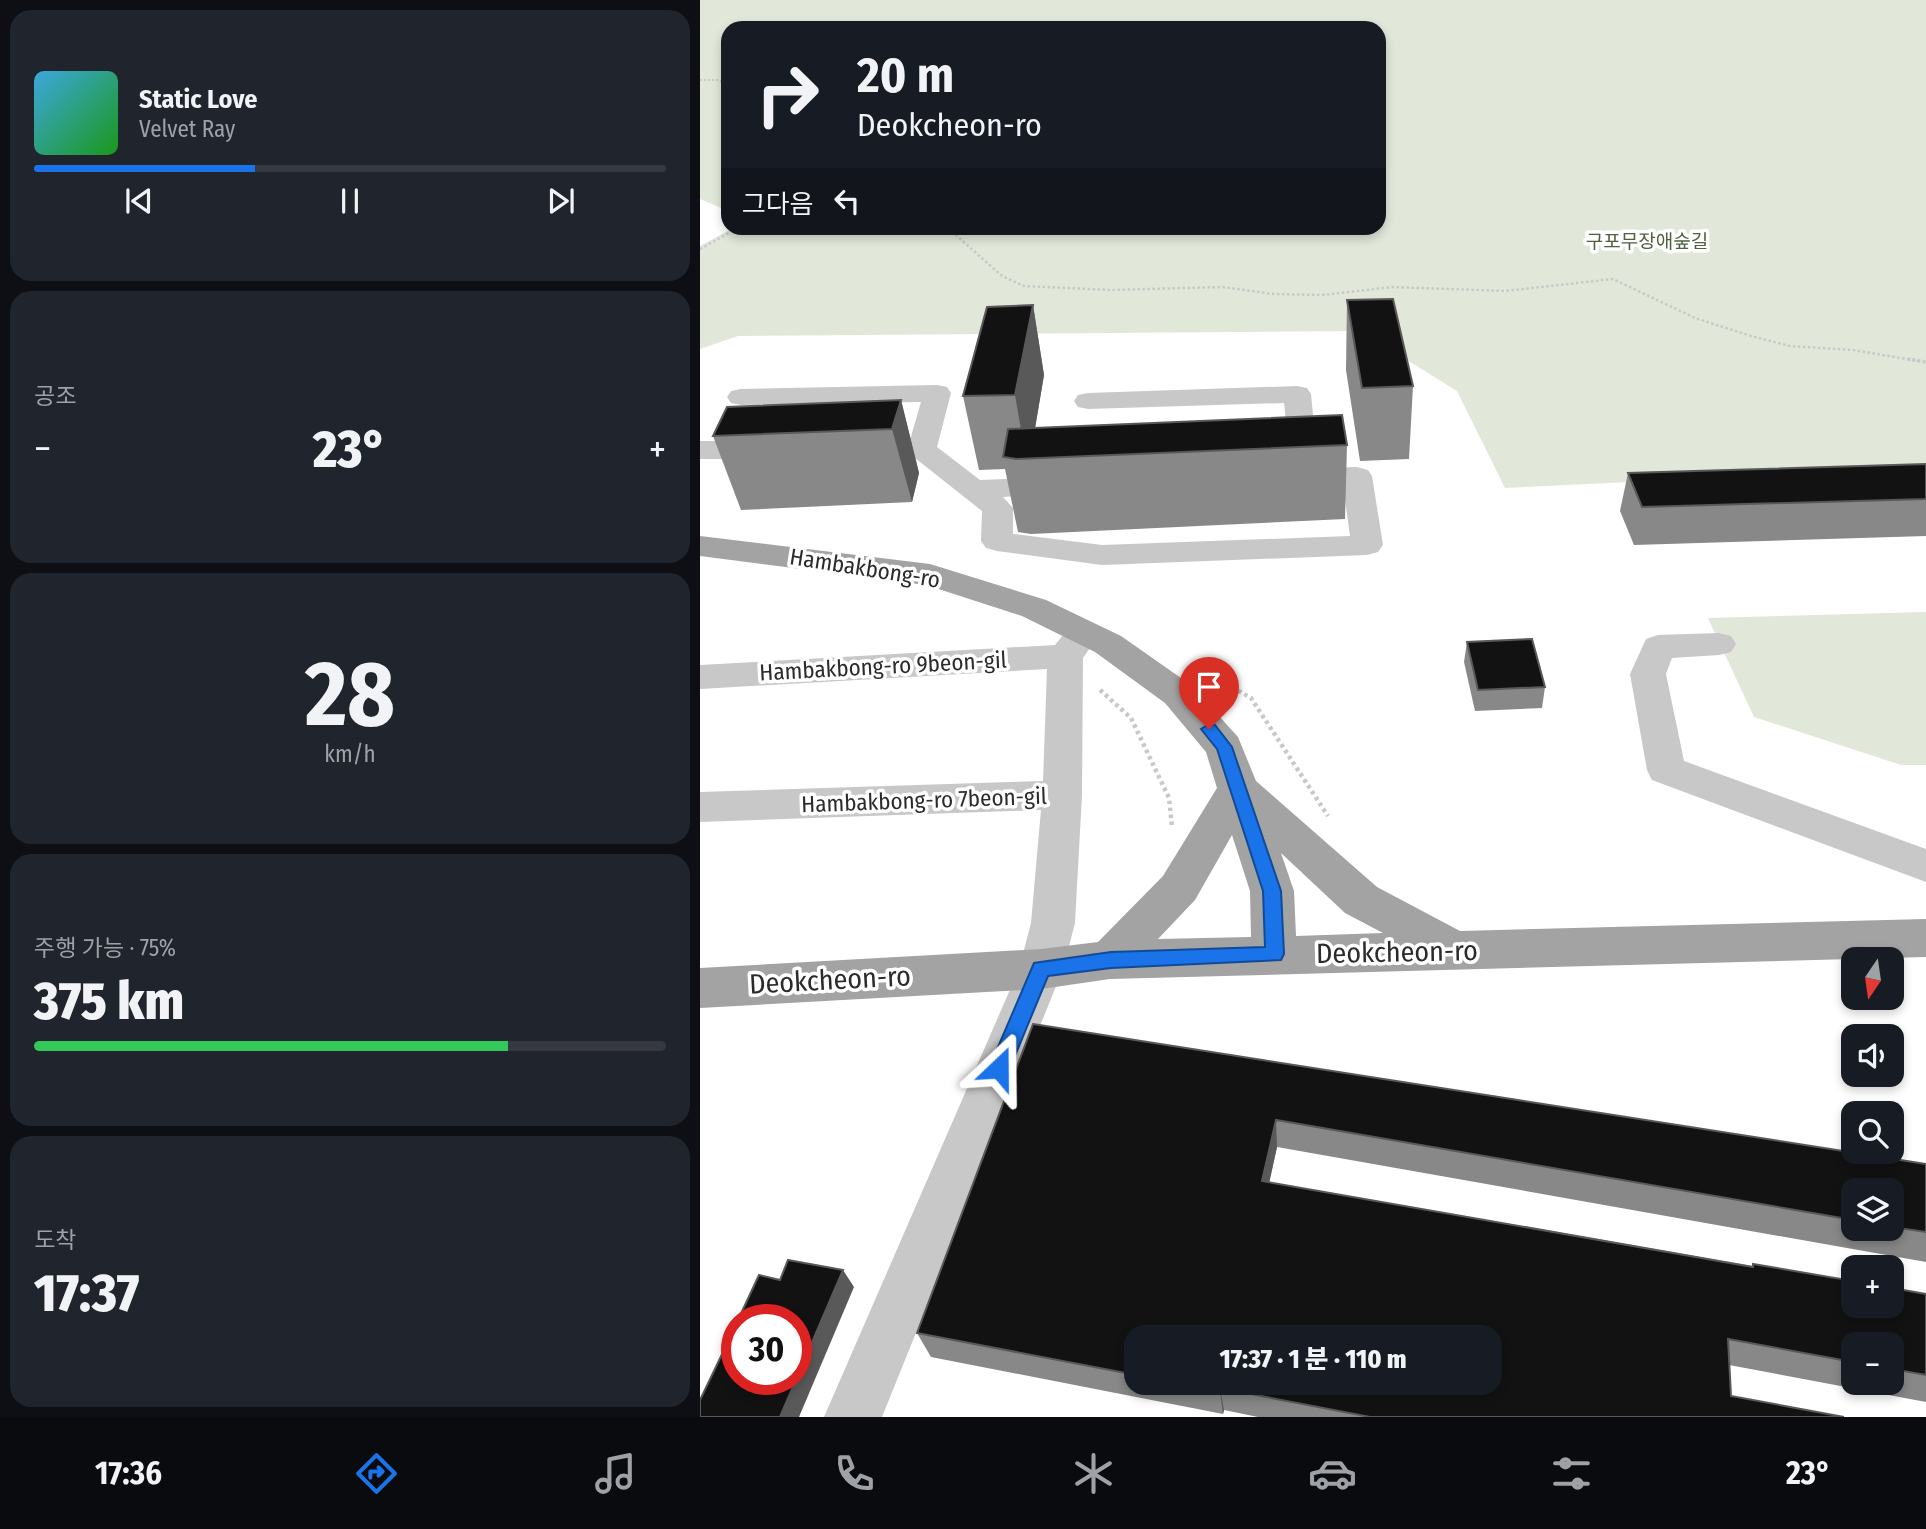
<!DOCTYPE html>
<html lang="ko">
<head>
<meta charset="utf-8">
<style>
  body { margin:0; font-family:"Fira Sans Condensed","Noto Sans KR",sans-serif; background:#20242c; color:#f1f3f6; height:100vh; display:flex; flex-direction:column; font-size:26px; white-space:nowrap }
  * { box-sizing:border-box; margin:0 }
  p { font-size:23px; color:#9ea1a6 }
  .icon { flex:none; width:38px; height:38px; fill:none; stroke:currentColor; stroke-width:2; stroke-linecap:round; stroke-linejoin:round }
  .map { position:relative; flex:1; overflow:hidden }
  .details { display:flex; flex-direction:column; gap:10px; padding:10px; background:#0d0f14; width:700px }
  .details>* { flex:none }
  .banner { position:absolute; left:21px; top:21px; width:665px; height:214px; border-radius:21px; box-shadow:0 4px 10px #0003; background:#171b24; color:#f1f3f6; overflow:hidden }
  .needle { width:46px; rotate:193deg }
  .tools { position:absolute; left:1141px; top:947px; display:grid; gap:14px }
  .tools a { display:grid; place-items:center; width:63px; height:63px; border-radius:14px; background:#171b24; box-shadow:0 4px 10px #0003; font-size:35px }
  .speed { position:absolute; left:21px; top:1304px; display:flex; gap:14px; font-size:35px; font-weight:700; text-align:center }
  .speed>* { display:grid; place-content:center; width:91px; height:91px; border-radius:50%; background:#171b24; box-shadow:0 4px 10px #0003; line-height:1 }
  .speed .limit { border:10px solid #d22; background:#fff; color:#111 }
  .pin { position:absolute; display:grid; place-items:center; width:60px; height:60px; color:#fff; margin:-72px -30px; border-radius:50% 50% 50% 0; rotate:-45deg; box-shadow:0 0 7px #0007 }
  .pin .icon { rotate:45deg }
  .me { position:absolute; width:77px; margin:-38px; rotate:23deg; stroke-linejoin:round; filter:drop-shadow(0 0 5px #0008) }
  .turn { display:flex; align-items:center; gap:24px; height:147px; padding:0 21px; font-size:32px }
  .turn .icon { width:91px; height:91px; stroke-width:2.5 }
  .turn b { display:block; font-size:49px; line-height:60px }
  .then { display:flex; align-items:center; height:66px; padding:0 21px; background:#0003; gap:14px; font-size:26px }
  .big { font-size:52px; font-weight:800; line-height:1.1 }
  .details .tile { flex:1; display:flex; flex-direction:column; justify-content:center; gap:10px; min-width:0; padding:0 24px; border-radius:21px; background:#20242c }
  .details .dial { align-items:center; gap:0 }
  .dial b { font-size:91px; line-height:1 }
  .song { display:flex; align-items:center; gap:21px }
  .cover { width:84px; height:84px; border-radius:10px; background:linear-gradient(135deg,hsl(200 70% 55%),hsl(120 70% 35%)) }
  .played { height:7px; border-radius:4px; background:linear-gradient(90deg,#1a73e8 35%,#363941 35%) }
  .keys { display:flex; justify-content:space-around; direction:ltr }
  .heat { display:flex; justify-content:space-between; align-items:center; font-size:38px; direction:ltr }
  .charge { height:10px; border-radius:5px; background:linear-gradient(90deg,#34c759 75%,#363941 0) }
  .trip { position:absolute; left:424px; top:1325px; width:378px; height:70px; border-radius:21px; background:#171b24; box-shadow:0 4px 10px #0003; font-weight:800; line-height:70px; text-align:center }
  .menu { display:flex; height:112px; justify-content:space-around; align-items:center; background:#090b0e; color:#9ea1a6 }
  .menu .icon { width:49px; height:49px }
  .menu .on { color:#1a73e8 }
  .menu b { font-size:32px; color:#f1f3f6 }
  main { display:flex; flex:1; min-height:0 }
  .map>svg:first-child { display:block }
  .green { fill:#e1e8da }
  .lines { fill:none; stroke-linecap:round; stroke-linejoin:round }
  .path-far3 { stroke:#c8c8c8; stroke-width:2; stroke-dasharray:2 2; stroke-linecap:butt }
  .path-far2 { stroke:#c8c8c8; stroke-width:2.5; stroke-dasharray:2.5 2.5; stroke-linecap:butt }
  .path-far1 { stroke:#c8c8c8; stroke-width:3.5; stroke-dasharray:2.5 2.5; stroke-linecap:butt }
  .path { stroke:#c8c8c8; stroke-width:4.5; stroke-dasharray:3.5 3.5; stroke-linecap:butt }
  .minor { fill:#c8c8c8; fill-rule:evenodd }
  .major { fill:#a3a3a3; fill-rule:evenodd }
  .wall { fill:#888; fill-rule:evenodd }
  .shaded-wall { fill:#595959 }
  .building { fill:#121212; stroke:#595959; stroke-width:2 }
  .route { fill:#1a73e8; stroke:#114b97; stroke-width:2 }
  .labels { text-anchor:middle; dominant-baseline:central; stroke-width:7; stroke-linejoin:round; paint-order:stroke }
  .far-park-label { font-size:19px; fill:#4d613e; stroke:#fff }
  .street-label { font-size:23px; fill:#2b2b2b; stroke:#fff }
  .near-street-label { font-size:28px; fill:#2b2b2b; stroke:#fff }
</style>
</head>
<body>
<main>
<section class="details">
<div class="tile">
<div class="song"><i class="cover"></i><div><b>Static Love</b><p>Velvet Ray</p></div></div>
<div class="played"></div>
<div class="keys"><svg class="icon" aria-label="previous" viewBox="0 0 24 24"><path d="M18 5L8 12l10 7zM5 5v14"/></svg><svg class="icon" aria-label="pause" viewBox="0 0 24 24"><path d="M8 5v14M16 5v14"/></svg><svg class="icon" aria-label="next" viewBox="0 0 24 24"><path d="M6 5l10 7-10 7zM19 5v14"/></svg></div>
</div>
<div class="tile"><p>공조</p>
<div class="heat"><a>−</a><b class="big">23°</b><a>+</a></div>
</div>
<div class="tile dial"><b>28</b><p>km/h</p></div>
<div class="tile"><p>주행 가능 · 75%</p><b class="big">375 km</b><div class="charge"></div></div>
<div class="tile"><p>도착</p><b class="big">17:37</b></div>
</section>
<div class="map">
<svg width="1226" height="1417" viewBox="0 0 1226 1417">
  <rect width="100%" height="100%" fill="#fff"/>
  <g class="green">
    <path d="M0,0H1226V468L805,488L757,391L660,331L38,336L0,349V246L33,228H679V28H28V211L0,199Z"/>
    <path d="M1226,612V765H1201L1054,717L1008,618Z"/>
  </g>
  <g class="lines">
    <path class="path-far3" d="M0,80H18L28,84"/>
    <g class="path-far2">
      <path d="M248,228L302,276L324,286L411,290L523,287L573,294L622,295L693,287L805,291L913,279L995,318L1051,336L1090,346L1153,350L1219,361"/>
      <path d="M0,249L38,228"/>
    </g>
    <path class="path-far1" d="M1208,359L1226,362"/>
    <g class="path">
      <path d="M508,673L551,698L628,816"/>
      <path d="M400,690L431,718L469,798L472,827"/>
    </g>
    <g class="minor">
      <path d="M237,385L247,387L251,393L237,447L280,480L360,477L371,480L375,486L371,492L303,497L313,508V534L402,545L650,536L643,485L596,487L585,484L581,478L585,472L591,470L584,403L388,409L378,407L374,401L378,395L388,393L597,386L607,388L611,394L618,468L657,467L668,470L672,476L683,545L678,552L667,555L402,565L297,551L286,548L281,541L282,511L215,458H162L152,455L148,449L152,443L210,440L221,402L41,405L31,403L27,397L31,391L41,389Z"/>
      <path d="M0,441H69L79,444L84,450L79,456L69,459H0Z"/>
      <path d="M384,621L396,624L401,632L383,658L382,795L375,923L363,969L182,1417H124L319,969L331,923L341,810L0,822V792L343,781L347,669L0,689V665L355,645L372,624Z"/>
      <path d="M1019,633L1031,636L1036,644L1031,652L1019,655L972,658L966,674L984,761L1226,849V882L952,780L947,770L930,674L946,639L958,635Z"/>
    </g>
    <path class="major" d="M0,536L230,564L346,600L421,636L491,685L538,737L556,781L677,887L760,931L1226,919V957L410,979L341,989L0,1008V968L341,949L398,942L463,876L517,788L506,752L465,703L395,652L322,616L226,585L0,556ZM532,835L550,891L551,937L458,939L495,900ZM581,853L645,913L683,933L596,936L594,891Z"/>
  </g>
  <g class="wall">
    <path d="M647,300L713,386L709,459L660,461L646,370Z"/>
    <path d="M333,305L344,375L335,428L647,445L645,519L331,534L318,532L305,469L279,470L263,396Z"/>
    <path d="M201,400L219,473L212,502L41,510L13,436Z"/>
    <path d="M1226,464V536L934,545L920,511L928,473Z"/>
    <path d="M767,642L845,687L842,708L775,711L764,662Z"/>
    <path d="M333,1024L1226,1164V1262L577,1147L569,1182L1052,1266L1053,1264L1226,1294V1402L1029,1365L1031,1396L1144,1417H558L524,1410L523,1414L231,1357L217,1333ZM1153,1190H1192V1228H1153ZM436,1337L789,1382H436ZM1153,1344H1192V1382H1153Z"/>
  </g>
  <g class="shaded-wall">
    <path d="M333,305L344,375L330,458L326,459L315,395Z"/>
    <path d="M201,400L219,473L212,502L192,429Z"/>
    <path d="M576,1120L577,1147L564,1207L562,1181Z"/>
    <path d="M143,1270L154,1287L99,1417H80Z"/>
    <path d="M520,1388L524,1410L523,1414L520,1391Z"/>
  </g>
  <g class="building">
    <path d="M693,299L713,386L662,388L647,300Z"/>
    <path d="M333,305L315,395L263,396L287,307Z"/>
    <path d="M201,400L192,429L13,436L27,407Z"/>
    <path d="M642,415L647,445L317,459L303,457L308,429Z"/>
    <path d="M1226,464V499L942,507L928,473Z"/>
    <path d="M832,639L845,687L778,690L767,642Z"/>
    <path d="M333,1024L1226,1164V1232L1192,1227V1190H1153V1220L576,1120L562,1181L1053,1267V1264L1153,1281V1306H1192V1288L1226,1294V1375L1192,1369V1344H1153V1362L1028,1339L1031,1396L1144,1417H670L520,1388V1391L473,1382H789V1337H436V1375L217,1333Z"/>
    <path d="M88,1260L143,1270L80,1417H0V1400L37,1323V1379H96V1320H38L59,1275L80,1280Z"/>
  </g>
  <path class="route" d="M509,724L515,725L532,747L581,891L584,954L581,960L411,968L348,976L307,1075L299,1077L292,1075L289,1068L334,963L411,952L565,947L563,891L517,749L501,729Z"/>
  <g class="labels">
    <g class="far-park-label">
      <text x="947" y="241">구포무장애숲길</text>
    </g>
    <g class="street-label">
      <text transform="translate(165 568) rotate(9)">Hambakbong-ro</text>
      <text transform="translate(183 666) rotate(-3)">Hambakbong-ro 9beon-gil</text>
      <text transform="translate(224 800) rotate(-2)">Hambakbong-ro 7beon-gil</text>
    </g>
    <g class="near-street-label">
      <text transform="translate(697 952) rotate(-1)">Deokcheon-ro</text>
      <text transform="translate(130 980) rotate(-3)">Deokcheon-ro</text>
    </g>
  </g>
</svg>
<div class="tools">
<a><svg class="needle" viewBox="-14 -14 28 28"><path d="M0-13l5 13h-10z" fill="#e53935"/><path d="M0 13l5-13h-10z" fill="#9ea1a6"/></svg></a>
<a><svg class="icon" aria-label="sound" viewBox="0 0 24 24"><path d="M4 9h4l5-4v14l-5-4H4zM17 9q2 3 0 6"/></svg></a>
<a><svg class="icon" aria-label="search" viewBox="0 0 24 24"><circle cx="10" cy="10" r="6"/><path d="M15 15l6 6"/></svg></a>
<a><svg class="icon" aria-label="layers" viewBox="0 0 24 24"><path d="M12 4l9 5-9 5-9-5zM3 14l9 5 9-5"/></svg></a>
<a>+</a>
<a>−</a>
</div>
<div class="speed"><div class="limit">30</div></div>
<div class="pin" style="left:509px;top:729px;background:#d93025"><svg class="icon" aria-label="arrive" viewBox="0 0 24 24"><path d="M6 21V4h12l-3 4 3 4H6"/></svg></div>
<svg class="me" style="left:299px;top:1068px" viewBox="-20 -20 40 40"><path d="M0-17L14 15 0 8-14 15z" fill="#1a73e8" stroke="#fff" stroke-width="4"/></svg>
<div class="trip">17:37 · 1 분 · 110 m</div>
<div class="banner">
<div class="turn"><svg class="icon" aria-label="right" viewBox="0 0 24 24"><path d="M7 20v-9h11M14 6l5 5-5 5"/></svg><div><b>20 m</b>Deokcheon-ro</div></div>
<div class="then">그다음<svg class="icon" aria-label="left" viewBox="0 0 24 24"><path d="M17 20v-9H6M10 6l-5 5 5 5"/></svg></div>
</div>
</div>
</main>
<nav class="menu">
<b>17:36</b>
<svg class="icon on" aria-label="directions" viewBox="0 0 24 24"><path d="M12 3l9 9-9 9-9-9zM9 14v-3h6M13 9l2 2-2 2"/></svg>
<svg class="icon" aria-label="music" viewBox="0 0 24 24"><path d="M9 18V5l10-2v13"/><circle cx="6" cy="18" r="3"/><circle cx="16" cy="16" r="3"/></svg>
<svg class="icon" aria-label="phone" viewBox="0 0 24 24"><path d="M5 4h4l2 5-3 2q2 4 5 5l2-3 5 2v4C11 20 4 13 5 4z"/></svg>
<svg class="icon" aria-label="climate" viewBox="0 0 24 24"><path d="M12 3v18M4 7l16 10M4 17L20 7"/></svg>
<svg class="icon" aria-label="car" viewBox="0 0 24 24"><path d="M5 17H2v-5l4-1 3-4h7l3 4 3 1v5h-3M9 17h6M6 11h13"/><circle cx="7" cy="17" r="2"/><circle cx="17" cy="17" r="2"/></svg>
<svg class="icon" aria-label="filters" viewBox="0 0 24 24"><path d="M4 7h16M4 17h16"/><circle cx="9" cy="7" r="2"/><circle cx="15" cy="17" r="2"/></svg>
<b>23°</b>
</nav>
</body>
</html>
